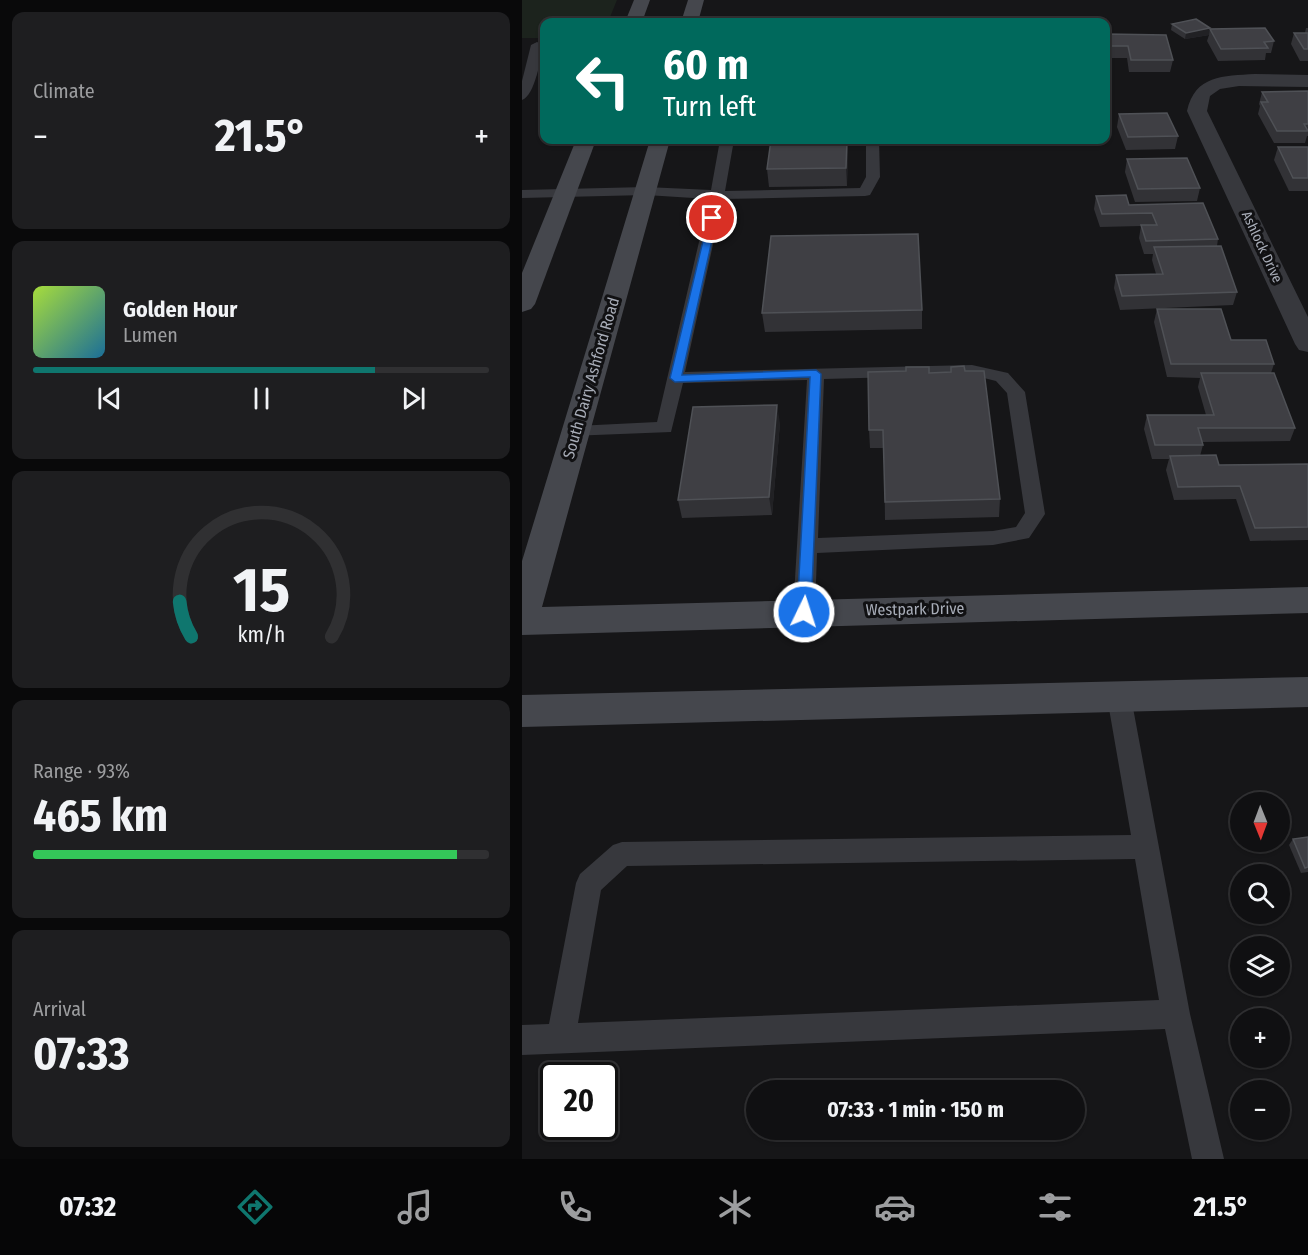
<!DOCTYPE html>
<html lang="en">
<head>
<meta charset="utf-8">
<style>
  body { margin:0; font-family:"Fira Sans Condensed",sans-serif; background:#1e1e20; color:#f1f3f6; height:100vh; display:flex; flex-direction:column; font-size:22px; white-space:nowrap }
  * { box-sizing:border-box; margin:0 }
  p { font-size:20px; color:#9c9d9f }
  .icon { flex:none; width:33px; height:33px; fill:none; stroke:currentColor; stroke-width:2; stroke-linecap:round; stroke-linejoin:round }
  .map { position:relative; flex:1; overflow:hidden }
  .drawer { display:flex; flex-direction:column; gap:12px; padding:12px; background:#09090a; width:522px }
  .drawer>* { flex:none }
  .top-card { position:absolute; left:18px; top:18px; width:570px; height:126px; border-radius:12px; box-shadow:0 2px 4px #0004,0 0 0 2px #303032; background:#00695c; color:#fff; overflow:hidden }
  .needle { width:39px; rotate:179deg }
  .controls { position:absolute; left:708px; top:792px; display:grid; gap:12px }
  .controls a { display:grid; place-items:center; width:60px; height:60px; border-radius:50%; background:#101012; box-shadow:0 2px 4px #0004,0 0 0 2px #303032; font-size:30px }
  .speed { position:absolute; left:18px; top:1062px; display:flex; gap:12px; font-size:30px; font-weight:700; text-align:center }
  .speed>* { display:grid; place-content:center; width:78px; height:78px; border-radius:50%; background:#101012; box-shadow:0 2px 4px #0004,0 0 0 2px #303032; line-height:1 }
  .speed .limit { border:3px solid #111; border-radius:9px; background:#fff; color:#111 }
  .pin { position:absolute; display:grid; place-items:center; width:51px; height:51px; color:#fff; margin:-26px; border:3px solid #fff; border-radius:50%; box-shadow:0 2px 6px #0007 }
  .me { position:absolute; width:66px; margin:-33px; rotate:4deg; stroke-linejoin:round; filter:drop-shadow(0 0 4px #0008) }
  .turn { display:flex; align-items:center; gap:21px; height:126px; padding:0 24px; font-size:27px }
  .turn .icon { width:78px; height:78px; stroke-width:2.5 }
  .turn b { display:block; font-size:42px; line-height:51px }
  .big { font-size:45px; font-weight:700; line-height:1.1 }
  .drawer .tile { flex:1; display:flex; flex-direction:column; justify-content:center; gap:9px; min-width:0; padding:0 21px; border-radius:12px; background:#1e1e20 }
  .drawer .dial { align-items:center; gap:0 }
  .dial svg { height:156px; overflow:visible; fill:none; stroke:#303032; stroke-width:7; stroke-linecap:round; text-anchor:middle }
  .dial text { fill:#f1f3f6; stroke:none }
  .song { display:flex; align-items:center; gap:18px }
  .cover { width:72px; height:72px; border-radius:9px; background:linear-gradient(135deg,hsl(80 70% 55%),hsl(200 70% 35%)) }
  .played { height:6px; border-radius:3px; background:linear-gradient(90deg,#0f766e 75%,#303032 75%) }
  .keys { display:flex; justify-content:space-around; direction:ltr }
  .heat { display:flex; justify-content:space-between; align-items:center; font-size:33px; direction:ltr }
  .charge { height:9px; border-radius:4px; background:linear-gradient(90deg,#34c759 93%,#303032 0) }
  .trip { position:absolute; left:224px; top:1080px; width:339px; height:60px; border-radius:30px; background:#101012; box-shadow:0 2px 4px #0004,0 0 0 2px #303032; font-weight:700; line-height:60px; text-align:center }
  .menu { display:flex; height:96px; justify-content:space-around; align-items:center; background:#060607; color:#9c9d9f }
  .menu .icon { width:42px; height:42px }
  .menu .current { color:#0f766e }
  .menu b { font-size:27px; color:#f1f3f6 }
  main { display:flex; flex:1; min-height:0 }
  .map>svg:first-child { display:block }
  .green { fill:#1c231d }
  .lines { fill:none; stroke-linecap:round; stroke-linejoin:round }
  .service { fill:#37383d; fill-rule:evenodd }
  .minor { fill:#37383d; fill-rule:evenodd }
  .secondary { fill:#45474d; fill-rule:evenodd }
  .wall { fill:#323236 }
  .shaded-wall { fill:#212124 }
  .building { fill:#3f3f44; stroke:#4f5156; stroke-width:1.5 }
  .route { fill:#1a73e8; stroke:#114b97; stroke-width:1.5 }
  .labels { text-anchor:middle; dominant-baseline:central; stroke-width:6; stroke-linejoin:round; paint-order:stroke }
  .far-street-label { font-size:14px; fill:#a8adb8; stroke:#111113 }
  .street-label { font-size:16px; fill:#a8adb8; stroke:#111113 }
</style>
</head>
<body>
<main>
<section class="drawer">
<div class="tile"><p>Climate</p>
<div class="heat"><a>−</a><b class="big">21.5°</b><a>+</a></div>
</div>
<div class="tile">
<div class="song"><i class="cover"></i><div><b>Golden Hour</b><p>Lumen</p></div></div>
<div class="played"></div>
<div class="keys"><svg class="icon" aria-label="previous" viewBox="0 0 24 24"><path d="M18 5L8 12l10 7zM5 5v14"/></svg><svg class="icon" aria-label="pause" viewBox="0 0 24 24"><path d="M8 5v14M16 5v14"/></svg><svg class="icon" aria-label="next" viewBox="0 0 24 24"><path d="M6 5l10 7-10 7zM19 5v14"/></svg></div>
</div>
<div class="tile dial"><svg viewBox="0 0 100 80">
<path d="M14 69A42 42 0 1 1 86 69"/>
<path d="M14 69A42 42 0 0 1 8 51" stroke="#0f766e"/>
<text x="50" y="56" font-size="32" font-weight="700">15</text>
<text x="50" y="72" font-size="11">km/h</text>
</svg></div>
<div class="tile"><p>Range · 93%</p><b class="big">465 km</b><div class="charge"></div></div>
<div class="tile"><p>Arrival</p><b class="big">07:33</b></div>
</section>
<div class="map">
<svg width="786" height="1159" viewBox="0 0 786 1159">
  <rect width="100%" height="100%" fill="#161618"/>
  <path class="green" d="M0,0H95L86,22H22V38H0Z"/>
  <g class="lines">
    <g class="service">
      <path d="M15,42L21,45C19,58 13,95 0,100V81L9,45Z"/>
      <path d="M198,140H212L203,191L338,188L344,177V140H357L358,177L348,195L343,196L201,199L163,372L450,365L486,373L503,392L523,514L507,538L471,545L295,553L293,612L290,618L282,620L274,618L271,612L285,380L161,383L149,432L48,436L45,432L48,428L54,426L135,422L187,199L124,195L0,198V190L124,187L189,190ZM450,375L474,381L485,393L503,513L494,527L471,531L296,538L302,379Z"/>
      <path d="M597,687L605,690L609,697L668,1014L702,1159H670L643,1029L0,1055V1025L27,1024L54,883L58,874L91,845L100,842L609,835L585,697L589,690ZM613,859L637,1000L56,1023L79,890L105,866Z"/>
    </g>
    <path class="minor" d="M733,74L786,75V87L717,86L698,89L688,96L685,111L786,317V352L777,350L773,344L665,111C673,75 701,76 733,74Z"/>
    <g class="secondary">
      <path d="M112,0H128L120,22H103Z"/>
      <path d="M166,0H182L176,22H159Z"/>
      <path d="M54,140H74L13,304L9,309L0,312V273Z"/>
      <path d="M128,140H148L20,607L786,587V613L0,635V561Z"/>
      <path d="M786,677V707L0,727V695Z"/>
    </g>
  </g>
  <g class="wall">
    <path d="M650,24L688,29L752,41L749,53H744L743,60L696,61L685,41L687,35L663,39L649,30Z"/>
    <path d="M784,28H786V61H778L769,44L772,33H783Z"/>
    <path d="M584,34L651,60L648,72H607L605,58H584Z"/>
    <path d="M786,91V136H785L783,143H752L736,114L738,106L737,104L740,92Z"/>
    <path d="M597,114L656,136L653,149L604,150L595,127Z"/>
    <path d="M249,140H326L325,186L247,187L245,169Z"/>
    <path d="M756,147H786V191H767L752,160Z"/>
    <path d="M605,159L678,188L675,201L613,202L603,172Z"/>
    <path d="M574,196L607,205L681,203L696,239L695,246L715,292L711,305L598,310L592,288L594,275L634,274L630,260L631,254H622L617,238L619,226L578,227L572,209Z"/>
    <path d="M635,309L709,340L752,364L749,373L773,428L768,441L680,442L681,445L678,456L697,465L786,464V540L728,541L714,499L652,500L644,470L647,459H630L622,429L625,415H684L676,387L678,378L645,377L632,322Z"/>
    <path d="M400,310V329L243,332L240,313Z"/>
    <path d="M429,367L443,371L478,499L477,517L363,520L362,448H348L347,430L407,373L428,372Z"/>
    <path d="M258,423L250,515L160,518L156,500Z"/>
    <path d="M786,837V872L779,873L767,845L771,839Z"/>
  </g>
  <g class="shaded-wall">
    <path d="M688,28L687,35L663,39L664,33Z"/>
    <path d="M325,140H326L325,186L324,168Z"/>
    <path d="M255,405L258,423L250,515L247,497Z"/>
  </g>
  <g class="building">
    <path d="M674,19L688,28L664,33L650,24Z"/>
    <path d="M743,28L752,41L742,42L746,48L699,49L688,29Z"/>
    <path d="M772,33H786V49H782Z"/>
    <path d="M584,34L644,35L651,60H609L606,46H584Z"/>
    <path d="M786,91V124H782L786,131H755L739,102H746L740,92Z"/>
    <path d="M645,113L656,136L606,137L597,114Z"/>
    <path d="M249,140H325L324,168L245,169Z"/>
    <path d="M756,147H786V178H771Z"/>
    <path d="M665,158L678,188L616,189L605,159Z"/>
    <path d="M604,195L607,205L681,203L696,239L624,241L619,225H635L630,213L580,214L574,196Z"/>
    <path d="M396,234L400,310L240,313L249,236Z"/>
    <path d="M699,246L715,292L600,296L594,275L641,274L632,247Z"/>
    <path d="M635,309H699L709,340H744L752,364H649Z"/>
    <path d="M442,366L443,371H462L478,499L363,502L361,430H347L346,372L384,371V367H407V373L429,372V367Z"/>
    <path d="M679,373H752L773,428H676L681,445H633L625,415H692Z"/>
    <path d="M255,405L247,497L156,500L171,407Z"/>
    <path d="M694,455L697,465L786,464V527L733,528L718,486L656,487L648,456Z"/>
    <path d="M786,837V867L783,868L771,839Z"/>
  </g>
  <path class="route" d="M187,216L195,218L160,375L294,370L299,374L289,612L282,618L275,612L288,377L153,382L148,378Z"/>
  <g class="labels">
    <g class="far-street-label">
      <text transform="translate(740 247) rotate(65)">Ashlock Drive</text>
    </g>
    <g class="street-label">
      <text transform="translate(69 378) rotate(-74)">South Dairy Ashford Road</text>
      <text transform="translate(393 609) rotate(-1)">Westpark Drive</text>
    </g>
  </g>
</svg>
<div class="controls">
<a><svg class="needle" viewBox="-14 -14 28 28"><path d="M0-13l5 13h-10z" fill="#e53935"/><path d="M0 13l5-13h-10z" fill="#9c9d9f"/></svg></a>
<a><svg class="icon" aria-label="search" viewBox="0 0 24 24"><circle cx="10" cy="10" r="6"/><path d="M15 15l6 6"/></svg></a>
<a><svg class="icon" aria-label="layers" viewBox="0 0 24 24"><path d="M12 4l9 5-9 5-9-5zM3 14l9 5 9-5"/></svg></a>
<a>+</a>
<a>−</a>
</div>
<div class="speed"><div class="limit">20</div></div>
<div class="pin" style="left:190px;top:218px;background:#d93025"><svg class="icon" aria-label="arrive" viewBox="0 0 24 24"><path d="M6 21V4h12l-3 4 3 4H6"/></svg></div>
<svg class="me" style="left:282px;top:612px" viewBox="-20 -20 40 40"><circle r="17" fill="#1a73e8" stroke="#fff" stroke-width="3"/><path d="M0-11L8 9 0 5-8 9z" fill="#fff"/></svg>
<div class="trip">07:33 · 1 min · 150 m</div>
<div class="top-card">
<div class="turn"><svg class="icon" aria-label="left" viewBox="0 0 24 24"><path d="M17 20v-9H6M10 6l-5 5 5 5"/></svg><div><b>60 m</b>Turn left</div></div>
</div>
</div>
</main>
<nav class="menu">
<b>07:32</b>
<svg class="icon current" aria-label="directions" viewBox="0 0 24 24"><path d="M12 3l9 9-9 9-9-9zM9 14v-3h6M13 9l2 2-2 2"/></svg>
<svg class="icon" aria-label="music" viewBox="0 0 24 24"><path d="M9 18V5l10-2v13"/><circle cx="6" cy="18" r="3"/><circle cx="16" cy="16" r="3"/></svg>
<svg class="icon" aria-label="phone" viewBox="0 0 24 24"><path d="M5 4h4l2 5-3 2q2 4 5 5l2-3 5 2v4C11 20 4 13 5 4z"/></svg>
<svg class="icon" aria-label="climate" viewBox="0 0 24 24"><path d="M12 3v18M4 7l16 10M4 17L20 7"/></svg>
<svg class="icon" aria-label="car" viewBox="0 0 24 24"><path d="M5 17H2v-5l4-1 3-4h7l3 4 3 1v5h-3M9 17h6M6 11h13"/><circle cx="7" cy="17" r="2"/><circle cx="17" cy="17" r="2"/></svg>
<svg class="icon" aria-label="filters" viewBox="0 0 24 24"><path d="M4 7h16M4 17h16"/><circle cx="9" cy="7" r="2"/><circle cx="15" cy="17" r="2"/></svg>
<b>21.5°</b>
</nav>
</body>
</html>
